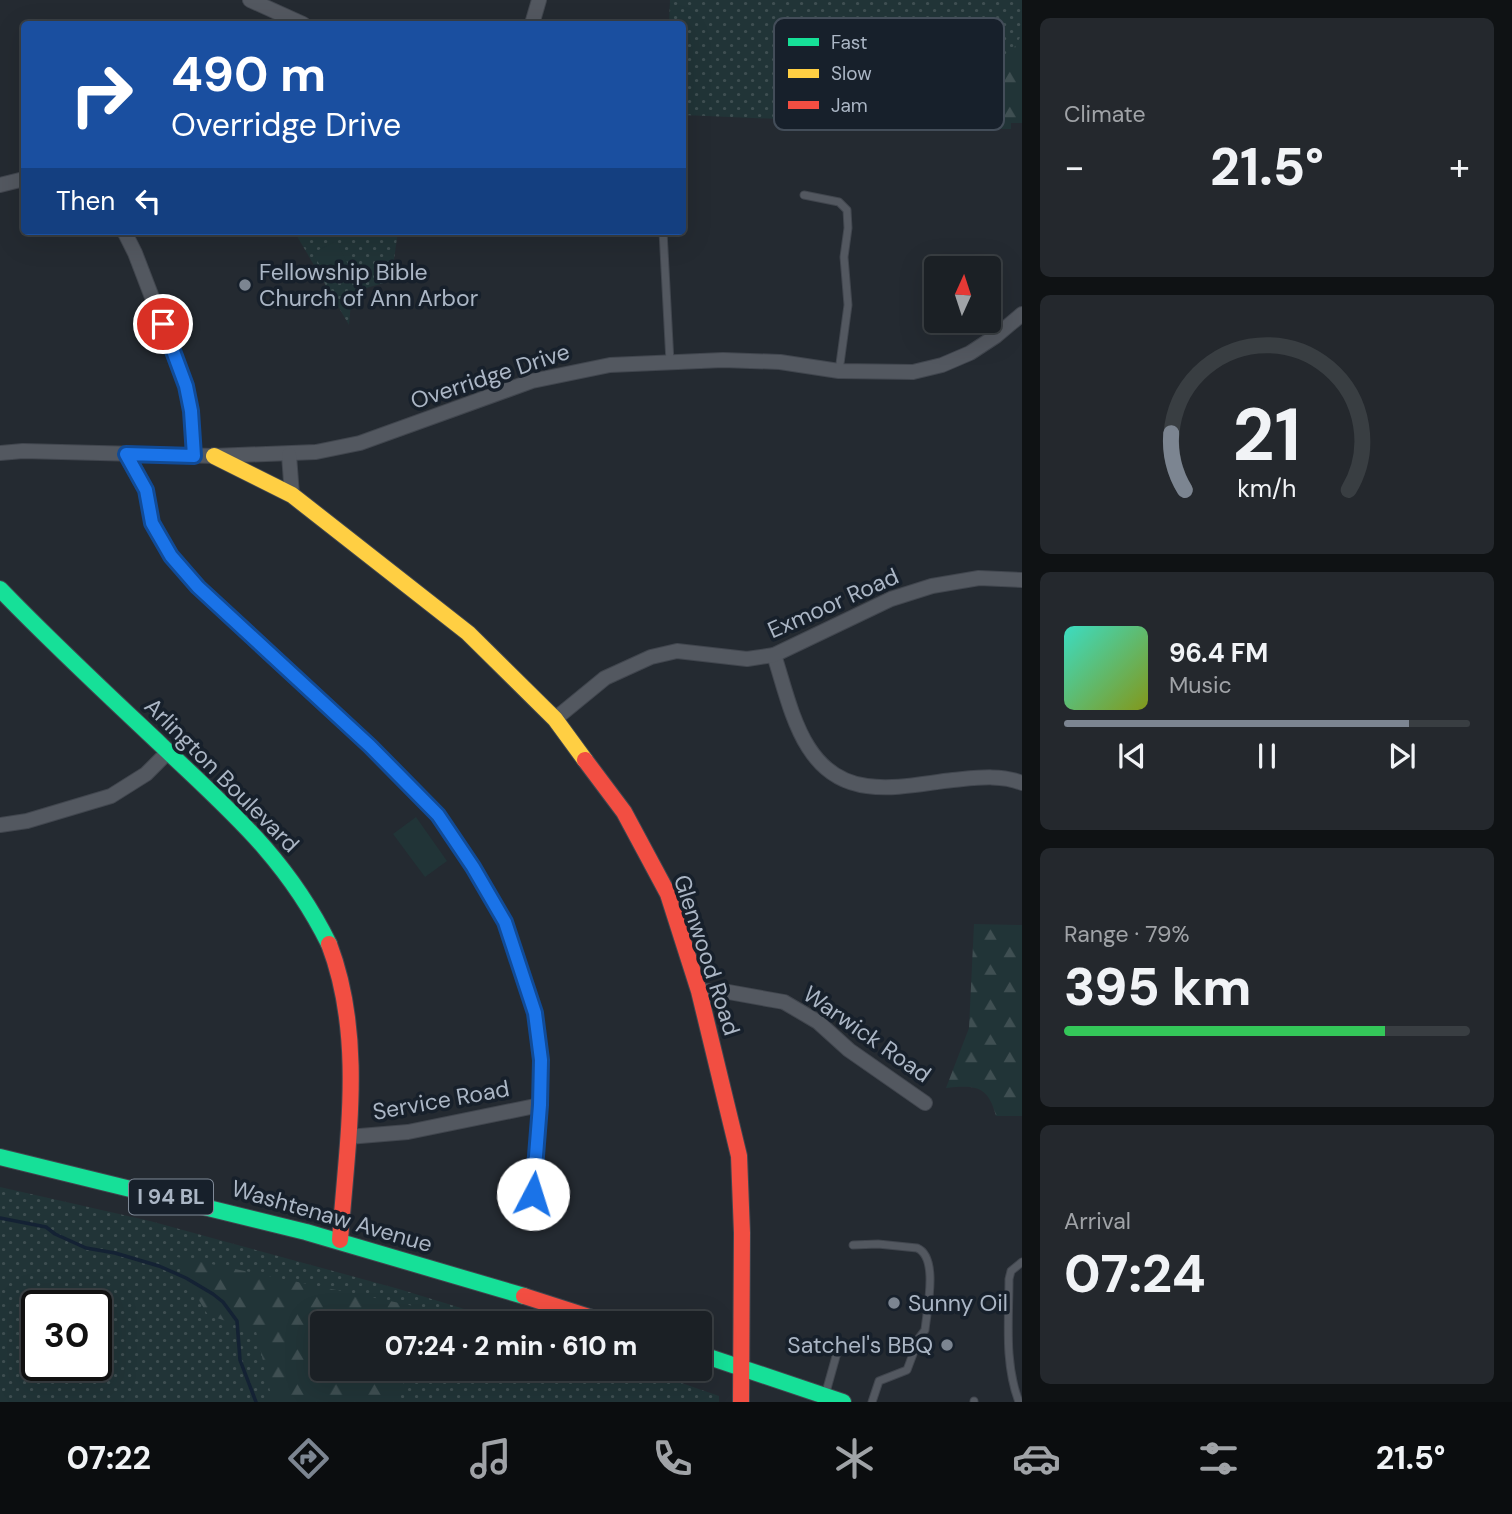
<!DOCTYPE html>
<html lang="en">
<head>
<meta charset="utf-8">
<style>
  body { margin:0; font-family:"DM Sans",sans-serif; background:#24282d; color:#f1f3f6; height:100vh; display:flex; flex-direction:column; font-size:26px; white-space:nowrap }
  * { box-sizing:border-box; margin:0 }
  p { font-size:23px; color:#a0a3a7 }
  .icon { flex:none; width:38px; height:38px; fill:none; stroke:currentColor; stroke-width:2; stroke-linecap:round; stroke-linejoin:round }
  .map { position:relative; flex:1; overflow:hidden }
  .sheet { display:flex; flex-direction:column; gap:18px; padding:18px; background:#0f1214; width:490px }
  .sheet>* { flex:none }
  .top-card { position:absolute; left:21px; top:21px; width:665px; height:214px; border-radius:7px; box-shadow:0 7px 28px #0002,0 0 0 2px #393e42; background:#1a4fa0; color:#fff; overflow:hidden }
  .needle { width:46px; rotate:3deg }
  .buttons { position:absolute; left:924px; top:256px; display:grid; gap:14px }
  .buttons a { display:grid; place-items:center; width:77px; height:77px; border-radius:7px; background:#1b2025; box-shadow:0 7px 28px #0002,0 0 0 2px #393e42; font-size:35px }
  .speed { position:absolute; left:21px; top:1290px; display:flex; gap:14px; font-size:35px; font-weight:700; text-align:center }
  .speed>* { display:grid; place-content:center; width:91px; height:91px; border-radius:50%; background:#1b2025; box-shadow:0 7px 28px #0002,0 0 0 2px #393e42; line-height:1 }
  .speed .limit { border:4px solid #111; border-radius:10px; background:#fff; color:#111 }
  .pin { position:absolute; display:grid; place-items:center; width:60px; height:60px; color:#fff; margin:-30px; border:4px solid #fff; border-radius:50%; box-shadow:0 2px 7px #0007 }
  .me { position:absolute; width:77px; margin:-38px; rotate:5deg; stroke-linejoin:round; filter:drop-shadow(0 0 5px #0008) }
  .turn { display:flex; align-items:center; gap:24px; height:147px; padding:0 35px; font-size:32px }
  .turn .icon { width:91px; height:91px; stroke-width:2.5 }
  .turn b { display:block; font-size:49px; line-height:60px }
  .then { display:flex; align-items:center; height:66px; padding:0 35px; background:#0003; gap:14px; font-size:26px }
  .big { font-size:52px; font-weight:800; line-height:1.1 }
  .sheet .tile { flex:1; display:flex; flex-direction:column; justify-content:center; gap:10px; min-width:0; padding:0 24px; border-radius:10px; background:#24282d }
  .sheet .dial { align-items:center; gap:0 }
  .dial svg { height:182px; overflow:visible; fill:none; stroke:#393e42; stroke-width:7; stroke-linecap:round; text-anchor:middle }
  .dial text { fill:#f1f3f6; stroke:none }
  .song { display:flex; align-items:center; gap:21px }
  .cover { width:84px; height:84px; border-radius:10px; background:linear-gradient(135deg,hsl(170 70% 55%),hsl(70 70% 35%)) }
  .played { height:7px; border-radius:4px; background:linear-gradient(90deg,#7c8591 85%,#393e42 85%) }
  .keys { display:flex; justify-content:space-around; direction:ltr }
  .heat { display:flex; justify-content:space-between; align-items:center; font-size:38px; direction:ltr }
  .charge { height:10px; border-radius:5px; background:linear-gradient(90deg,#34c759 79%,#393e42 0) }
  .trip { position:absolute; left:310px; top:1311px; width:402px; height:70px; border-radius:7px; background:#1b2025; box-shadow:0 7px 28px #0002,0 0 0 2px #393e42; font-weight:800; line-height:70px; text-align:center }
  .tabs { display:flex; height:112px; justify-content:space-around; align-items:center; background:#0b0d0f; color:#a0a3a7 }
  .tabs .icon { width:49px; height:49px }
  .tabs .active { color:#7c8591 }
  .tabs b { font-size:32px; color:#f1f3f6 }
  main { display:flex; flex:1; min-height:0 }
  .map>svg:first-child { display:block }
  .green { fill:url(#green-dots); fill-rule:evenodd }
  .forest { fill:url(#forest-firs) }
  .pitch { fill:#213437 }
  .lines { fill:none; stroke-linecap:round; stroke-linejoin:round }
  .stream { stroke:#142234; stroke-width:3.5 }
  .lane-casing { stroke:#41464e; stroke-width:9 }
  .street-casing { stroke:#41464e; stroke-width:16 }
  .fast-casing { stroke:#41464e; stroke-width:18 }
  .slow-casing { stroke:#41464e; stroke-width:18 }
  .jam-casing { stroke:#41464e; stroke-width:18 }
  .lane { stroke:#535860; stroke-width:7 }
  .street { stroke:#535860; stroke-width:14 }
  .fast { stroke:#16e098; stroke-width:16 }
  .slow { stroke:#ffcf43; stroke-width:16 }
  .jam { stroke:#f24e42; stroke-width:16 }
  .route-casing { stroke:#114b97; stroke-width:18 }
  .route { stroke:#1a73e8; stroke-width:12 }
  .poi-dot { fill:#7c8591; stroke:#17202b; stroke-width:2.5 }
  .labels { text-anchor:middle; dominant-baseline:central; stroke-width:7; stroke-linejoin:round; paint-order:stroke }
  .shield { fill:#17202b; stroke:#7f8997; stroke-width:2 }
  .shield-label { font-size:21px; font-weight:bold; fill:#abb6c5 }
  .poi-label { font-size:23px; fill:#abb6c5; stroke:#17202b; text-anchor:start }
  .street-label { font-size:23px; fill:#abb6c5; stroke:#17202b }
  .key { fill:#17202b; stroke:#434d59; stroke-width:2 }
  .key-label { font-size:19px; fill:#abb6c5 }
</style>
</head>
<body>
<main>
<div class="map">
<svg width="1022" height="1402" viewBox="0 0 1022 1402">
  <defs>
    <pattern id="green-dots" width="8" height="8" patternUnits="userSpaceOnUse" patternTransform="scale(1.75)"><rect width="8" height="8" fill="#213437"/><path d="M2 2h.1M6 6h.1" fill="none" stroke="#3f4f52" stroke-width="1.8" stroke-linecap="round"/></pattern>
    <pattern id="forest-firs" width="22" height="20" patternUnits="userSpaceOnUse" patternTransform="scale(1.75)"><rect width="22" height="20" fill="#213437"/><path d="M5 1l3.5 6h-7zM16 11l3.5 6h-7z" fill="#3f4f52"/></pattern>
  </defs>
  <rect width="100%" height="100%" fill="#242a31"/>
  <g class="green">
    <path d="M670,0H1022V123H1011V129L683,115L682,24H669Z"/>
    <path d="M294,231H398L391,281L352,292L349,325Z"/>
    <path d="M0,1187L150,1221L399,1289L510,1323H322V1368L641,1369L719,1396V1402H0ZM37,1306H96V1365H37Z"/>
  </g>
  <g class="forest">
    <path d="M1022,34V123H1011V129L923,125L971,96L1001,70Z"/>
    <path d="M974,924L1022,925V1116H996C988,1085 975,1085 946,1088L969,1028Z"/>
    <path d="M172,1256L477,1319V1323H322V1368L411,1369L394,1402H269L271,1395L256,1331L208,1315Z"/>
  </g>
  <g class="pitch">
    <path d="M336,241L349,266L327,278L313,253Z"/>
    <path d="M416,817L447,861L425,877L393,834Z"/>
  </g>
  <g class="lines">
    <path class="stream" d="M0,1218L46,1227L55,1234L86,1248L115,1253L159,1266L186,1278L213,1294L223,1302L237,1321L240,1360L256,1402"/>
    <g class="lane-casing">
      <g id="lane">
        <path d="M804,195L839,202L847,210L848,228L844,257L848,305L839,371"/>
        <path d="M663,231L670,362"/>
        <path d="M853,1245L878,1244L917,1248C939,1257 927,1309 925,1330L919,1338L907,1370L879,1381L872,1402"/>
        <path d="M826,1392L840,1342"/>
        <path d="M974,1402V1401"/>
        <path d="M1019,1402C1004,1363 1009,1320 1009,1279L1011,1271L1022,1262"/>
      </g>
    </g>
    <g class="street-casing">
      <g id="street">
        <path d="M250,0L303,24"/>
        <path d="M532,24L539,0"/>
        <path d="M0,185L24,179"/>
        <path d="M124,231L135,253L186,386L191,411L194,456"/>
        <path d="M0,453L23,451L214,456L316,452L360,443L532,381L610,365L723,360L780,362L839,371L913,372L942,365L970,353L996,336L1022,314"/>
        <path d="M126,454L146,490L152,523L171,556L198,587L370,746L438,815L473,867L505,922L535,1013L541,1060L540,1105L533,1194"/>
        <path d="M289,455L292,495"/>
        <path d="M774,655C791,707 802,778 867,786C895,790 925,783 953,780C975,778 1001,774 1022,783"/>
        <path d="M555,719L605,678L651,657L677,651L747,659L774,655L891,599L932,586L979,578L1022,580"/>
        <path d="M0,825L27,821L111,796L146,774L168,752"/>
        <path d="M699,991H723L784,1002L818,1022L849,1050L925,1103"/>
        <path d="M348,1137L408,1132L540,1105"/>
      </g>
    </g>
    <g class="fast-casing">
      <g id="fast">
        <path d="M0,589C52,643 107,694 161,745C229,810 286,857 329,944"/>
        <path d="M0,1157L306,1232L524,1296"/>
        <path d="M700,1354L843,1402"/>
      </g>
    </g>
    <g class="slow-casing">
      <path id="slow" d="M214,456L292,495L468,633L555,719L585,760"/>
    </g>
    <g class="jam-casing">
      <g id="jam">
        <path d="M585,760L624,812L668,894L699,991L739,1156L742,1233L741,1402"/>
        <path d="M329,944C365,1038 347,1141 340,1240"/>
        <path d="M524,1296L608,1323"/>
      </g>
    </g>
    <use href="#lane" class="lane"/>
    <use href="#street" class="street"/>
    <use href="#fast" class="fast"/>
    <use href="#slow" class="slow"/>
    <use href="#jam" class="jam"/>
  </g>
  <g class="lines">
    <g class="route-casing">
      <path id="route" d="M163,324L186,386L191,411L194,456L126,454L146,490L152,523L171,556L198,587L370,746L438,815L473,867L505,922L535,1013L541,1060L540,1105L533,1194"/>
    </g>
    <use href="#route" class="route"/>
  </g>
  <g class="poi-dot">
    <circle cx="245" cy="285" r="7"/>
    <circle cx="894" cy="1303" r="7"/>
    <circle cx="947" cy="1345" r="7"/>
  </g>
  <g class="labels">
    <rect class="shield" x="129" y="1179.5" width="84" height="35" rx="5"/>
    <g class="shield-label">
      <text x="171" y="1197">I 94 BL</text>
    </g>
    <g class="poi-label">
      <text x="259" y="272">Fellowship Bible<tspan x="259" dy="26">Church of Ann Arbor</tspan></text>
      <text x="908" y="1303">Sunny Oil</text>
      <text x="933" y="1345" text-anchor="end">Satchel's BBQ</text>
    </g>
    <g class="street-label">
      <text transform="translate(490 376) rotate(-18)">Overridge Drive</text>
      <text transform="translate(833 603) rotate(-24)">Exmoor Road</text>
      <text transform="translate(222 775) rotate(45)">Arlington Boulevard</text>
      <text transform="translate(707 955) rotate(72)">Glenwood Road</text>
      <text transform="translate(867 1034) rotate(35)">Warwick Road</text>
      <text transform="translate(441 1100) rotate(-10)">Service Road</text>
      <text transform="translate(332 1216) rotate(16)">Washtenaw Avenue</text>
    </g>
  </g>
  <rect x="774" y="18" width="230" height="112" rx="10" class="key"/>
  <rect x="788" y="38" width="31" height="8" fill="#16e098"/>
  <rect x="788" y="69" width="31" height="9" fill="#ffcf43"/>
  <rect x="788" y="101" width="31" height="8" fill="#f24e42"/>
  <g class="key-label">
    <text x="831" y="49">Fast</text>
    <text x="831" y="80">Slow</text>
    <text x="831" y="112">Jam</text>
  </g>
</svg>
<div class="buttons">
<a><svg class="needle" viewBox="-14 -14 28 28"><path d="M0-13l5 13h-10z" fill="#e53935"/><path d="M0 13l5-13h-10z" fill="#a0a3a7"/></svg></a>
</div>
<div class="speed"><div class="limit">30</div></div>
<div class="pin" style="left:163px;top:324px;background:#d93025"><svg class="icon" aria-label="arrive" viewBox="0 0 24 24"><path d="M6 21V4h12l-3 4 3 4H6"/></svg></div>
<svg class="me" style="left:533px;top:1194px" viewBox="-20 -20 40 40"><circle r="19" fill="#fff"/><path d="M0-13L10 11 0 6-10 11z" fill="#1a73e8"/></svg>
<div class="trip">07:24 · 2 min · 610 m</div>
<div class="top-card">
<div class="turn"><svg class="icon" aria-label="right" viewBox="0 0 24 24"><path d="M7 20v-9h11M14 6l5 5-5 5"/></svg><div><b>490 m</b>Overridge Drive</div></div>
<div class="then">Then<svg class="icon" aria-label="left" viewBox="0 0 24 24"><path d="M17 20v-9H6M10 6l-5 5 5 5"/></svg></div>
</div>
</div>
<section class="sheet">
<div class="tile"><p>Climate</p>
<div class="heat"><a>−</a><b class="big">21.5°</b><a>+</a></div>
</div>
<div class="tile dial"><svg viewBox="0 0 100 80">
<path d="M14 69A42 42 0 1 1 86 69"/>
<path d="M14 69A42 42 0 0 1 8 44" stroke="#7c8591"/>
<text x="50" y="56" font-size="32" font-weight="700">21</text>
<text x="50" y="72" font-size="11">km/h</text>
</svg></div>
<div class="tile">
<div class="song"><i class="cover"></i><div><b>96.4 FM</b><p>Music</p></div></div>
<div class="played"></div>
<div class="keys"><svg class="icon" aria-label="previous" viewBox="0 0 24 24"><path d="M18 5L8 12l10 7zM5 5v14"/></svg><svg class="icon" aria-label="pause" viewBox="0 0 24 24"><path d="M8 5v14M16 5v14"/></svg><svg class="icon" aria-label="next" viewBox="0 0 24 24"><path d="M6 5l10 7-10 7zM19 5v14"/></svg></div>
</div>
<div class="tile"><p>Range · 79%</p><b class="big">395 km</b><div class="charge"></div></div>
<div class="tile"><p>Arrival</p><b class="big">07:24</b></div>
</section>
</main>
<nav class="tabs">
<b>07:22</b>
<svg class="icon active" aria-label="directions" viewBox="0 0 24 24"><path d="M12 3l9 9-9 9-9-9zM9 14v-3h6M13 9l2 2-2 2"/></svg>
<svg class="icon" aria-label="music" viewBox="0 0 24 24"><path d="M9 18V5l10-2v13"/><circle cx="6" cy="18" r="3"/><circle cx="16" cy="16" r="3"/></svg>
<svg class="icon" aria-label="phone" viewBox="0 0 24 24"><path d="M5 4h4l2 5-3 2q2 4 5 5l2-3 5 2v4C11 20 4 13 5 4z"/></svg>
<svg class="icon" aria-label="climate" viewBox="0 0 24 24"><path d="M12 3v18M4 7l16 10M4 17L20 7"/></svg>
<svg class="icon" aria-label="car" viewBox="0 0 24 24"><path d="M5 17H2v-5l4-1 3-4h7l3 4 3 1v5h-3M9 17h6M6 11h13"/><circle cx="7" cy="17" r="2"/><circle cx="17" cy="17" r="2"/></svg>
<svg class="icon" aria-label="filters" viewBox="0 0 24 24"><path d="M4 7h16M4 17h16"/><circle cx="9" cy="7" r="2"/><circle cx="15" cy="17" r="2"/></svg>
<b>21.5°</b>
</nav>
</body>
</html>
